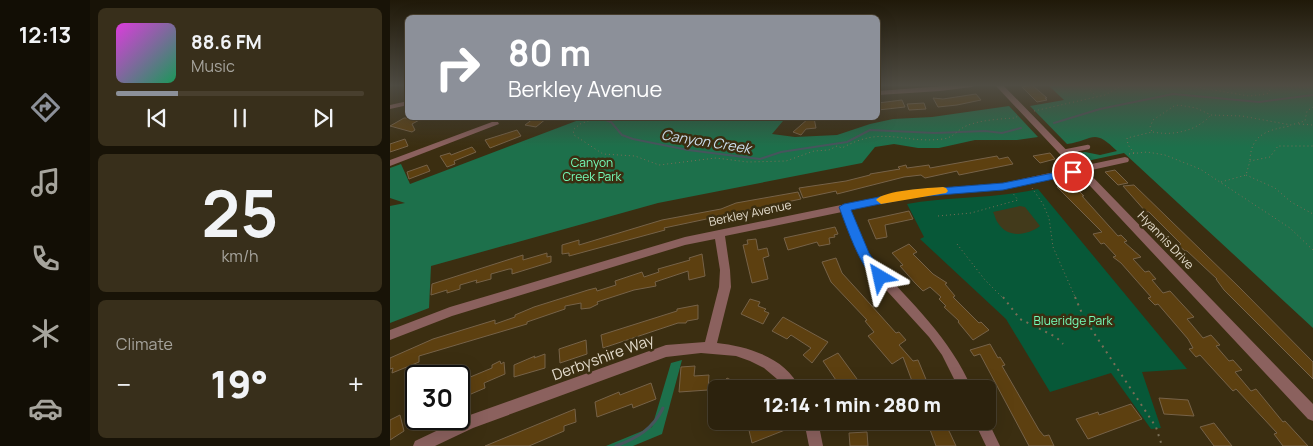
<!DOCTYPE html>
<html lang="en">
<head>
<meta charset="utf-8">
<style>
  body { margin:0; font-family:Manrope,sans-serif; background:#382f1b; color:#f1f3f6; height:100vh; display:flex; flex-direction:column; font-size:19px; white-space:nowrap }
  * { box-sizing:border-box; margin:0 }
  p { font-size:16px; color:#a6a49d }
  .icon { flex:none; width:28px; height:28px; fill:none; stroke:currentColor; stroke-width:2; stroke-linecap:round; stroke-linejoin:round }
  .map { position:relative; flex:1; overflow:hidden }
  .drawer { display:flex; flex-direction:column; gap:8px; padding:8px; background:#181307; width:300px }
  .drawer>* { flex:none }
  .guide { position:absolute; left:15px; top:15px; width:475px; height:105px; border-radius:8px; box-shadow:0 5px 20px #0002,0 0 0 1px #483f2e; background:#8c9099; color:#fff; overflow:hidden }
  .speed { position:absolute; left:15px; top:365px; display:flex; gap:10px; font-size:25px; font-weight:700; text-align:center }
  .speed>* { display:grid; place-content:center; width:65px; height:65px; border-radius:50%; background:#2c220d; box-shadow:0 5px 20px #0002,0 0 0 1px #483f2e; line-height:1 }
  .speed .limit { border:2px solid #111; border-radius:8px; background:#fff; color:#111 }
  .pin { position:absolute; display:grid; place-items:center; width:42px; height:42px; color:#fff; margin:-21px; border:2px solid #fff; border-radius:50%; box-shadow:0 1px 5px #0007 }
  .me { position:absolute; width:55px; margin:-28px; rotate:324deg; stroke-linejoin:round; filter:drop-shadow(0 0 4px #0008) }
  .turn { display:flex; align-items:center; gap:18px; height:105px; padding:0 20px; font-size:22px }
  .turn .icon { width:65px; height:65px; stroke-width:2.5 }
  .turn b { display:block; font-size:35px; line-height:42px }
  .big { font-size:38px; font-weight:800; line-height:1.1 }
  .drawer .widget { flex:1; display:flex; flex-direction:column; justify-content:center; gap:8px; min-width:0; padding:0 18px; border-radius:8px; background:#382f1b }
  .drawer .dial { align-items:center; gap:0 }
  .dial b { font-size:65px; line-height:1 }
  .song { display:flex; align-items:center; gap:15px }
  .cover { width:60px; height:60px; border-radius:8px; background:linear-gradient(135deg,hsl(300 70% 55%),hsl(150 70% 35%)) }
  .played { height:5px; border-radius:2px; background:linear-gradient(90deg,#8c9099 25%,#483f2e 25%) }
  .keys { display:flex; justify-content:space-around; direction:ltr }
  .heat { display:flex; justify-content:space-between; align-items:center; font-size:28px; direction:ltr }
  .trip { position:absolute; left:318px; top:380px; width:288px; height:50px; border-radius:8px; background:#2c220d; box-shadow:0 5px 20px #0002,0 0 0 1px #483f2e; font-weight:800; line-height:50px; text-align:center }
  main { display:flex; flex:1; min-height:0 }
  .tab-bar { display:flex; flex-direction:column; width:90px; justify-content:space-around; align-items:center; background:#120e05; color:#a6a49d }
  .tab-bar .icon { width:35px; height:35px }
  .tab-bar .current { color:#8c9099 }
  .tab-bar b { font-size:22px; color:#f1f3f6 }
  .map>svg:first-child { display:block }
  .green { fill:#075838 }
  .forest { fill:#1d704b }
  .sand { fill:#423a1b }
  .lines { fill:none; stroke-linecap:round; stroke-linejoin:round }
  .stream-far1 { stroke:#46555d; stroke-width:2 }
  .stream { stroke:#46555d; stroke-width:3 }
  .building { fill:#5d4010; stroke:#766248 }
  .path-far1 { stroke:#796e56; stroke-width:1; stroke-dasharray:1 3; stroke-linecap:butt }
  .path { stroke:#796e56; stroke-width:2; stroke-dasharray:2 5; stroke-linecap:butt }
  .service { stroke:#8b615e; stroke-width:4.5 }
  .minor { fill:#8b615e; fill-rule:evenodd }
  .route { fill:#1a73e8; stroke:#114b97 }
  .slow { fill:#f59e0b }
  .labels { text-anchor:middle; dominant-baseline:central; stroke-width:5; stroke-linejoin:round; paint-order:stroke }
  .park-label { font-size:12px; fill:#75fdba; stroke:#3b2e11 }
  .street-label { font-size:12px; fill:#e3dbcb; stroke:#3b2e11 }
  .water-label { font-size:14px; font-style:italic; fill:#ccdfef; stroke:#3b2e11 }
  .near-street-label { font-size:15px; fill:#e3dbcb; stroke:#3b2e11 }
</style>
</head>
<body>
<main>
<nav class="tab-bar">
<b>12:13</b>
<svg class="icon current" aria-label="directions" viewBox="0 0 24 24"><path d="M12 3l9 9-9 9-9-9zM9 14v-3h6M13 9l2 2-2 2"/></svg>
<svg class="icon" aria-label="music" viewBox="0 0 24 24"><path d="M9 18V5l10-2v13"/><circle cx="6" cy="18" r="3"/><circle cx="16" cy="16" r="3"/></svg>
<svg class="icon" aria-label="phone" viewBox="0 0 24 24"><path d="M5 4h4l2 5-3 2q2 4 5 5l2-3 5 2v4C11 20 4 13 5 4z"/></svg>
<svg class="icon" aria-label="climate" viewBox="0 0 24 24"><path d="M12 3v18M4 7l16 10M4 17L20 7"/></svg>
<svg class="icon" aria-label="car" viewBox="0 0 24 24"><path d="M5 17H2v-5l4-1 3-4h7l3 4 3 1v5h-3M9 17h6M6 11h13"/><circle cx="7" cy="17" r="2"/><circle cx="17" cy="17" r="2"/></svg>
</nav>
<section class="drawer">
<div class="widget">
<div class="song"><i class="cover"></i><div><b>88.6 FM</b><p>Music</p></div></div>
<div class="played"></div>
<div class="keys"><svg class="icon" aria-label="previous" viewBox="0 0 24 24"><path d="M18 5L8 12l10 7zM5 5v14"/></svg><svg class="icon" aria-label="pause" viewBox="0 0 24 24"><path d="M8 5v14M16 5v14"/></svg><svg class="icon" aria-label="next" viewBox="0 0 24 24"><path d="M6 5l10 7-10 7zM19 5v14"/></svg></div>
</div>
<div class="widget dial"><b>25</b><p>km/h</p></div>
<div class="widget"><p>Climate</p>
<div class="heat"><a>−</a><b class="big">19°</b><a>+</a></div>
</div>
</section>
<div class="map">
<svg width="923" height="446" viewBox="0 0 923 446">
  <rect width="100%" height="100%" fill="#3b2e11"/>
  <path class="green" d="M648,189L797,369L752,372L771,428L761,429L721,373L660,392L616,319L530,239L534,237L517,204C560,196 605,199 648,189Z"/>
  <g class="forest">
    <path d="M658,85H923V328L734,153L697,161L687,153L695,152L710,155L727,151C703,127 704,140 677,144L640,106L674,100Z"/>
    <path d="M619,106L648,137L627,140H585L549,148H528L504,144L485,147L472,163L268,203L41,266L39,308L0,323V206L15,203L0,198V168L11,164L20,184L194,118H393V121L382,134L405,137L447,135L480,124L503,119L542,117Z"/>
    <path d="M292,360L272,434L243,446H216L262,427L281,363Z"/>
  </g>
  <path class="sand" d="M630,206L635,207L650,226C638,235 618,239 608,223C605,219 605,215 603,212Z"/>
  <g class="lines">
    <g class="stream-far1">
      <path d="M210,118L221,122L232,135L243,139L298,150L370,159L391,152L457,142L480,130L545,133L595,131L612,133L631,128"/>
      <path d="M664,123L710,109L783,94L869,102L923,95"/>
    </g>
    <path class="stream" d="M226,446C247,438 263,429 273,408"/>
  </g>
  <g class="building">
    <path d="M642,85L657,98H655L657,100L647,102L632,87Z"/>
    <path d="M586,94L591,100L567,105L548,107L543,98L553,99Z"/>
    <path d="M512,100L515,107L488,110V103Z"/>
    <path d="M534,103L536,109L519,110L517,104Z"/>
    <path d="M14,118H33L22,124L25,130L22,132L0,126Z"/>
    <path d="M144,118H157L146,127L135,125Z"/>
    <path d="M419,118H424L426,128L416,129L411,135L403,132Z"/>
    <path d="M127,130L131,136L100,148L95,140Z"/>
    <path d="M15,139L18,146L0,152V144Z"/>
    <path d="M82,147L86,152L64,161L65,164L57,167L50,156L60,153L61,155Z"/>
    <path d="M660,153L665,159L650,163L643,156Z"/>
    <path d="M607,156L609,159L618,157L623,164L569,175L567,171L535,178L531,175L514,177L447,194L446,191L413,198L409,188L456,181L480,175V174L510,169L508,167L516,165L517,168L539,165L540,168Z"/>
    <path d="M37,165L40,171L19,179L17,172Z"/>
    <path d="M725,170L738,183L728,185L715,172Z"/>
    <path d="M676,185L681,190H688L694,196H692L728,236L731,235L737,241L734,242L751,257L743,259L755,272L759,271L766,279L762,280L773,293L780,291L804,317L797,319L813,338L821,335L830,345L826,346L839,361L843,360L852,370L845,372L861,391L866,389L893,422L895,421L918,446H893L884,434L887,433L846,389L843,391L810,355L806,357L799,349L803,348L798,339L768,304L765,305L758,298L761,297L731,263L723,257L726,256L714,243L711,244L703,234L712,232L667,187Z"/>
    <path d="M744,185L849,287L923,362V379L834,290L826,279H827L797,251H795L788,245L791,244L759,212H756L733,186Z"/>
    <path d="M408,192L411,199L274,228L275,230L179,256V253L172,254V245L189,240V245L272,220L331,209L346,203Z"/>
    <path d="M519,211L523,219L495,225L497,237L486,239L478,220Z"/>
    <path d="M445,227L448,234L444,235L445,237L439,238L440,244L429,246L427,242L398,250L394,238Z"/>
    <path d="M366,239L368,250L377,248L379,256L373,258L378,279L362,283L353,245L358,244L357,240Z"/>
    <path d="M519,244L527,252L523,254L543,274L557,283L555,284L565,296L563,297L589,323L591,322L599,330L583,340L568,322L569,321L554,307L556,306L549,299L551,297L540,287L533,291L525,283L510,266L513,265L502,253Z"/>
    <path d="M157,253V257L161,256V262L122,274V269H119L101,274V279L86,283L87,280L70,285V289L57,293V290L41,295L42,284L133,255V260Z"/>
    <path d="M312,254L315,276L299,280L298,271L265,282L266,286L244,290L207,302L208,304L200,308L191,309V303L175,306V309L137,322V324L29,356V362L2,373L3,368L0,369V358L43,339L105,320V324L125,317V315L144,307L198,290L206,288L207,291L226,285L225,281L252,272L254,277L269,272L268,269L300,260L299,258Z"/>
    <path d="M446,258L452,273L472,295L506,333L509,332L516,340L509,345L523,361L528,360L540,389H525L513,357L502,364L478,336L484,332L475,321L477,320L441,282L432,262Z"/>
    <path d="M360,299L370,302L368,306L376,309L374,311L379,313L373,324L351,314Z"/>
    <path d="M308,305V319L297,321L296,323H288L213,348L211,335L287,311V309Z"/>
    <path d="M393,317L438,342L422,363L413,355L421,348L401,335L397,339L382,331Z"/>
    <path d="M196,340L197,354L170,363L169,349Z"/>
    <path d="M600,344L608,358L610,357L615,365L612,366L649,430L654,436L659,435L664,446H639L590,354L584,356L580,350Z"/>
    <path d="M448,353L467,379L452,389L433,361Z"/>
    <path d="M155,354V368L124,377V365L145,356L144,358Z"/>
    <path d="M110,361L111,364L114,362L115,374L94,383L95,388L74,397L73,380L102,368V365Z"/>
    <path d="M305,366L304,376L319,375L318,390L289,392L291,367Z"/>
    <path d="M337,378L358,389H329Z"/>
    <path d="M261,383L266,399L243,408L242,404L207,417L205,402L229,392L230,395Z"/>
    <path d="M769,398L798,400L804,416L774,414Z"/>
    <path d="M741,404L752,419L698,439L686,419L708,412L709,415Z"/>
    <path d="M185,409L186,422L174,426V431L139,446H95Z"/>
    <path d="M10,415L14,431L0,440V420Z"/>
    <path d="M361,421H392L395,430L362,443L358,426L362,425Z"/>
    <path d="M554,422L560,433L566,446H546L539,427Z"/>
    <path d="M824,423L842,446H824L810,427Z"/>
    <path d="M477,432L478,446H460L459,433Z"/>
  </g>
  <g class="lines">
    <g class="path-far1">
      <path d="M705,85L700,90L706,96"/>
      <path d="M754,85L800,86L859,96L877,94L882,87L887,86L923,88"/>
      <path d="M644,111L715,95L733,85"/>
      <path d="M206,118L190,124L183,130L184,135L213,154L245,156L269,165L326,158L358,162L396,161L424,151L439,150L447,146L452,148C494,125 511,144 553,139C563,138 567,130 576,126C590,120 609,119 625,118L629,115"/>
      <path d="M909,124L923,125"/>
      <path d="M763,132C783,136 806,131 820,116"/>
      <path d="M744,153L738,145L737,138L762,132L760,127L763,120L784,106L789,105L806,108L821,115L852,116L901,125L915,121L917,111L923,107"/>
      <path d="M739,154L757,152L775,155L810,169L900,228L923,250"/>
      <path d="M860,160C861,134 878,130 900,126"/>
      <path d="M856,175L885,188L901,202L923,214"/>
      <path d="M831,182L856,175L860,161L880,157L888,146H923"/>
      <path d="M642,188L653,204L659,218L663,247L686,299"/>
      <path d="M548,216L581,213L628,200L622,192"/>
      <path d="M567,244L595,280L614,299"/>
    </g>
    <g class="path">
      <path d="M613,297L630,319L666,337L673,344"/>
      <path d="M685,297L694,318L766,427L772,446"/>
    </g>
    <path class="service" d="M673,152L698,147"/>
    <g class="minor">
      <path d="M566,85H586L582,87L550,91L488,95V91Z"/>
      <path d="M605,85H613L692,166L735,157L738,158L739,160L738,162L697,171L923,404V421L918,419L688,173L613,189L524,196L461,210L479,254L485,263C522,303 560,338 582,389H569L552,355L539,337L477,269L469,255L452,212L335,236L340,270L341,287L327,343C357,346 397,358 410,389H396L387,379L374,368L360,361L346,356L311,353L276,357L83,428L45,446H23L25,441L80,415L276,345L315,342L329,287L330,270L325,239L295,245L62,316L0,340V330L60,307L295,237L524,190L613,183L683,168Z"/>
      <path d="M18,101V105L0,109V105Z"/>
      <path d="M102,122H108L109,124L0,166V160Z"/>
      <path d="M596,417L610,446H596L584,421H596Z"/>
      <path d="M414,421H428L433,446H419Z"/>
    </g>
  </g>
  <linearGradient id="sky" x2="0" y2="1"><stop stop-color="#201909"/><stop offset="0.58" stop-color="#4f4c43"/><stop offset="1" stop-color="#4f4c43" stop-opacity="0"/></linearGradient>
  <rect width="923" height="147" fill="url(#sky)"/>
  <path class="route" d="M683,169L687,170L688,172L687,174L613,190L524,197L461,210L479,253L496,277L494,281C476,287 455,222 449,207L454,204L524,190L613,183Z"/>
  <path class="slow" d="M553,187L556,188L558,191L556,193L491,204L486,200C494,190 539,188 553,187Z"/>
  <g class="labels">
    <g class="park-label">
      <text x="202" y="162">Canyon<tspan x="202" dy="14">Creek Park</tspan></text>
      <text x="683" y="320">Blueridge Park</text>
    </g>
    <g class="street-label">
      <text transform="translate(360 213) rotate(-12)">Berkley Avenue</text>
      <text transform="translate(776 240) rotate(46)">Hyannis Drive</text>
    </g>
    <g class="water-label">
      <text transform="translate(316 141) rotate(9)">Canyon Creek</text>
    </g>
    <g class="near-street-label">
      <text transform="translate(213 357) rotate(-20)">Derbyshire Way</text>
    </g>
  </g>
</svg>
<div class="speed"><div class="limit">30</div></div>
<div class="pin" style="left:683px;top:172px;background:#d93025"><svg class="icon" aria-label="arrive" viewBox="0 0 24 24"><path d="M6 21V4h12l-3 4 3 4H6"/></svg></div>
<svg class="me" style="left:490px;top:277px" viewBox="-20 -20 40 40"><path d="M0-17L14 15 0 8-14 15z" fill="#1a73e8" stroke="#fff" stroke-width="4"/></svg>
<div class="trip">12:14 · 1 min · 280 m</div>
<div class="guide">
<div class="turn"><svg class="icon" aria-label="right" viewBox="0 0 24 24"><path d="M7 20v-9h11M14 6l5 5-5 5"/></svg><div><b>80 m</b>Berkley Avenue</div></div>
</div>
</div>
</main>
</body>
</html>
